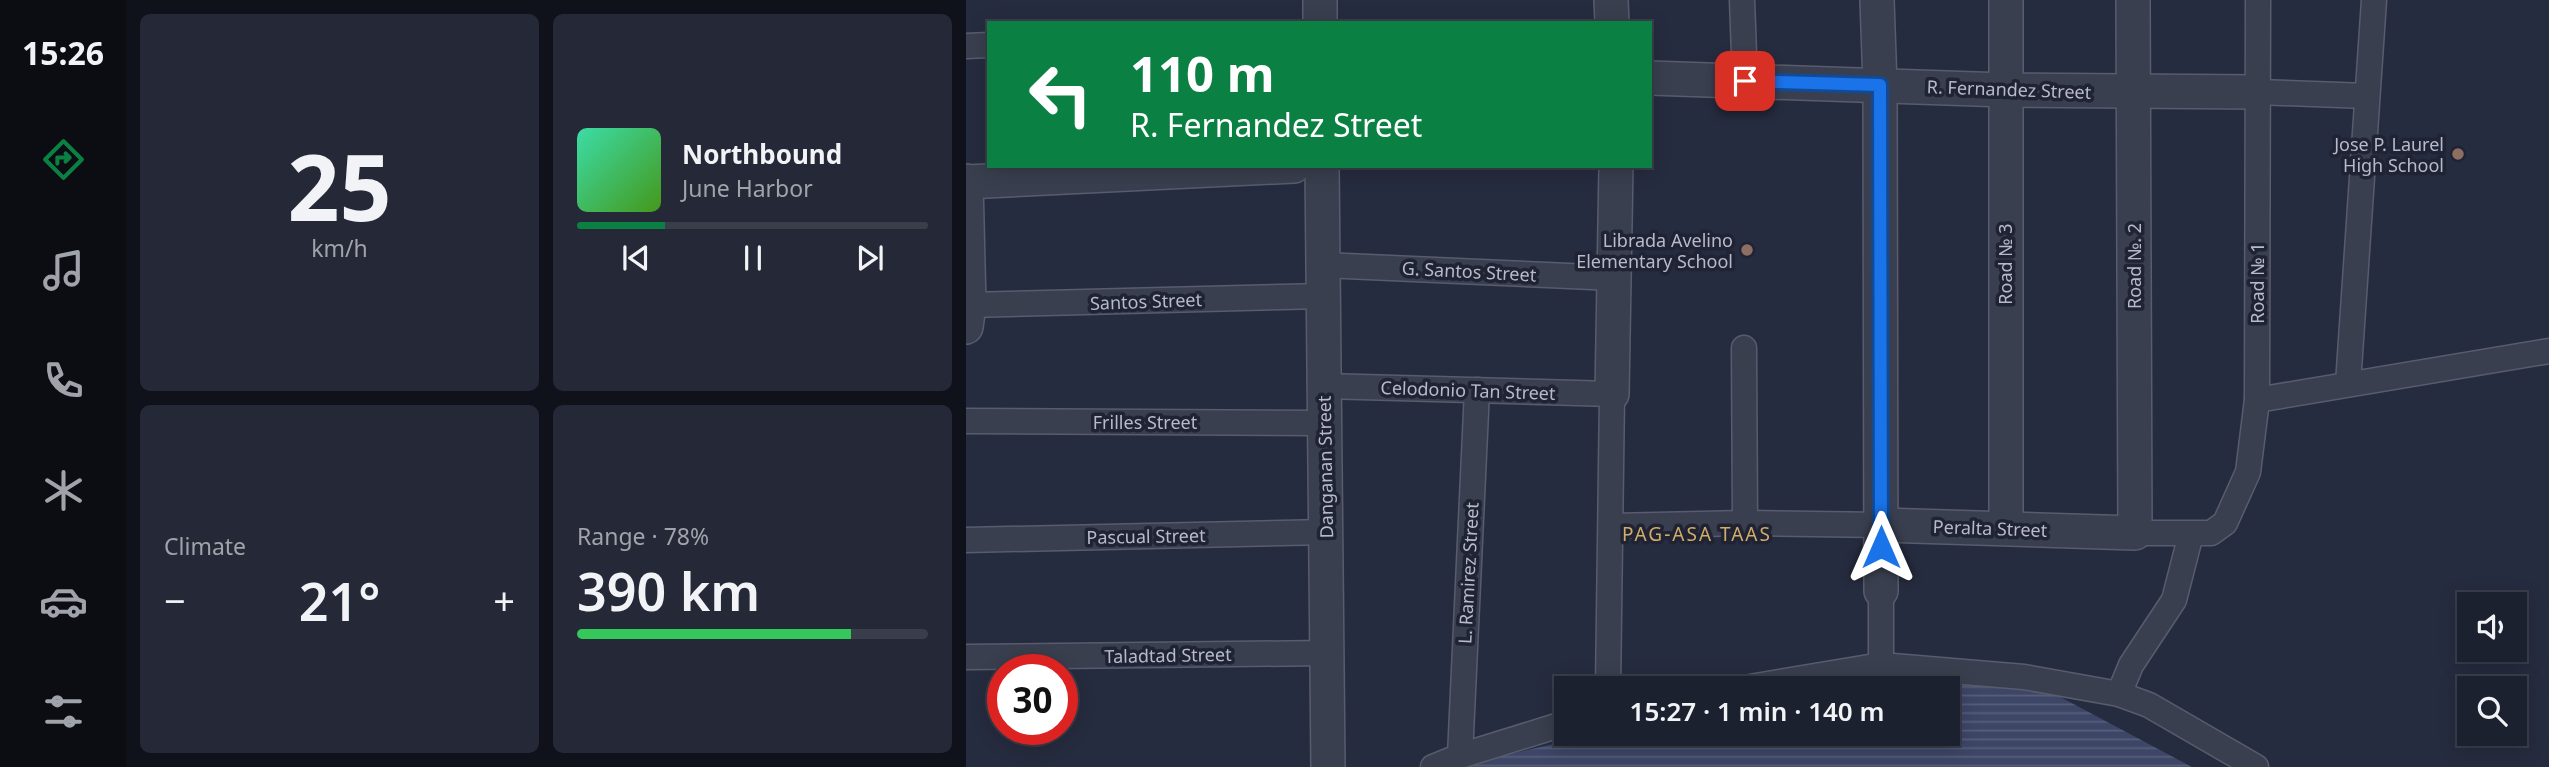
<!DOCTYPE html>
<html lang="en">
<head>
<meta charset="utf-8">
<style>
  body { margin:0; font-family:"Noto Sans",sans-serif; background:#252937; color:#f1f3f6; height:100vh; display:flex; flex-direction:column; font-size:26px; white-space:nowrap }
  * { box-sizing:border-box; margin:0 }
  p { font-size:23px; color:#a0a3aa }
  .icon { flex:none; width:38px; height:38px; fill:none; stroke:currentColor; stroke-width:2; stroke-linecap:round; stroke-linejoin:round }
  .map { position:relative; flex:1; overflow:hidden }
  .sheet { display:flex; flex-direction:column; gap:14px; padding:14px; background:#0f121a; width:840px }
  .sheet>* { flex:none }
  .top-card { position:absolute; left:21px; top:21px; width:665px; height:147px; border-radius:0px; box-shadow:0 4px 18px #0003,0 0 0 2px #3a3e4b; background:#0b8043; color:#fff; overflow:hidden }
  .tools { position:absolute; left:1491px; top:592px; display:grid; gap:14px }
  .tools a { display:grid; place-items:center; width:70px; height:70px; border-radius:0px; background:#1c212f; box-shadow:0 4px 18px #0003,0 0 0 2px #3a3e4b; font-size:35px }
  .speed { position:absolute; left:21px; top:654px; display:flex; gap:14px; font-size:35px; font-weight:700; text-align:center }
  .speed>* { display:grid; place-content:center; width:91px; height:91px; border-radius:50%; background:#1c212f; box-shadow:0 4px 18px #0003,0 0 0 2px #3a3e4b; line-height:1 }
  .speed .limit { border:10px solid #d22; background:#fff; color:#111 }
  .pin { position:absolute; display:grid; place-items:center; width:60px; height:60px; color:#fff; margin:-30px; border-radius:14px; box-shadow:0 4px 10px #0006 }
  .me { position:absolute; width:77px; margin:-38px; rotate:0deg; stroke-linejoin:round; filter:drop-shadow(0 0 5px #0008) }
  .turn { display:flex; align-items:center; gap:24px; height:147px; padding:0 28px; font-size:32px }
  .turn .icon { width:91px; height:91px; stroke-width:2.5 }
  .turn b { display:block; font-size:49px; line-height:60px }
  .big { font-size:52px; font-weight:600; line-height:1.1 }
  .sheet .widget { flex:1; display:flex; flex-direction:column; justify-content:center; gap:10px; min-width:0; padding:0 24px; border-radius:10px; background:#252937 }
  .sheet .dial { align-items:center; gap:0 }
  .dial b { font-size:91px; line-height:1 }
  .song { display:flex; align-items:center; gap:21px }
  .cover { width:84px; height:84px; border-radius:10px; background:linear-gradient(135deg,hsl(160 70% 55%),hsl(100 70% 35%)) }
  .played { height:7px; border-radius:4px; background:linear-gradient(90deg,#0b8043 25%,#3a3e4b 25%) }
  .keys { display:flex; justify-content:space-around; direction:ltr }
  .heat { display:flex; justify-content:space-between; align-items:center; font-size:38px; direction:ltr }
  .charge { height:10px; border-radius:5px; background:linear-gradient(90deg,#34c759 78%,#3a3e4b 0) }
  .sheet .tiles { flex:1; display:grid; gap:14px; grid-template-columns:repeat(2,1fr) }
  .trip { position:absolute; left:588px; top:676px; width:406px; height:70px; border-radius:0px; background:#1c212f; box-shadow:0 4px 18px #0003,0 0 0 2px #3a3e4b; font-weight:600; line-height:70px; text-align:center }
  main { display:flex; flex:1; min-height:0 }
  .menu { display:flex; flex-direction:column; width:126px; justify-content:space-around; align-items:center; background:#0b0d13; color:#a0a3aa }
  .menu .icon { width:49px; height:49px }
  .menu .current { color:#0b8043 }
  .menu b { font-size:32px; color:#f1f3f6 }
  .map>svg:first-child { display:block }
  .water { fill:url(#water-rules) }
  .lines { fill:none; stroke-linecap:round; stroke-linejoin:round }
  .pedestrian-casing { stroke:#585c6d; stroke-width:27 }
  .minor-casing { stroke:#585c6d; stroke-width:36 }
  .pedestrian { stroke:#3a3f4f; stroke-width:24 }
  .minor { stroke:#3a3f4f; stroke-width:33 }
  .route-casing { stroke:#114b97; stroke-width:18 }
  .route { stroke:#1a73e8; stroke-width:12 }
  .education-dot { fill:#8d6e63; stroke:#1f2334; stroke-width:2.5 }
  .labels { text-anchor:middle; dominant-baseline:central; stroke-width:7; stroke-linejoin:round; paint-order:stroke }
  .street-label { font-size:18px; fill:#b7baca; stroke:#1f2334 }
  .poi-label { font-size:18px; fill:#b7baca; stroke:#1f2334; text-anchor:end }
  .neighbourhood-label { font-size:19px; letter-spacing:2px; fill:#d1ad6a; stroke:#1f2334 }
</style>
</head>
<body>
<main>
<nav class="menu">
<b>15:26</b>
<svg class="icon current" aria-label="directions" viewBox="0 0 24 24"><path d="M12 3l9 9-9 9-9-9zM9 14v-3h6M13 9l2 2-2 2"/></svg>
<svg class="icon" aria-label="music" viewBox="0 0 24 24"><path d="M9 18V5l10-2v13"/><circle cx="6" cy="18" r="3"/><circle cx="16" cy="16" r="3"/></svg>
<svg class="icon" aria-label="phone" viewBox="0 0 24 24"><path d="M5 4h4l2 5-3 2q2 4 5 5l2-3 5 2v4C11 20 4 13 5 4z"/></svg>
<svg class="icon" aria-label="climate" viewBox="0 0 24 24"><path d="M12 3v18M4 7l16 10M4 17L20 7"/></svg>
<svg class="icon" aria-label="car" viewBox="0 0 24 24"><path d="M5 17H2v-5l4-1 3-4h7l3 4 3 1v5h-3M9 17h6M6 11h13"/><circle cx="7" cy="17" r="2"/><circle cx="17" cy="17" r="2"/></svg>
<svg class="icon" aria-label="filters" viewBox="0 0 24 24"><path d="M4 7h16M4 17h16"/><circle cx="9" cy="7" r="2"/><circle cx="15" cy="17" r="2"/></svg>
</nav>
<section class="sheet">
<div class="tiles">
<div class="widget dial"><b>25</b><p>km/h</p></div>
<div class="widget">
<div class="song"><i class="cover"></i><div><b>Northbound</b><p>June Harbor</p></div></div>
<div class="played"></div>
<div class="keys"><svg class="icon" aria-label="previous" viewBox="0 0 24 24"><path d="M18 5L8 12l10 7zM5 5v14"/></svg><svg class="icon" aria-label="pause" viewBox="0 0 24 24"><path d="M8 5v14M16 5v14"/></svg><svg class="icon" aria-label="next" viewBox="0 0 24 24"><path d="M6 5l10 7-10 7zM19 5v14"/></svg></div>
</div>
<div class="widget"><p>Climate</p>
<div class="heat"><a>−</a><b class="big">21°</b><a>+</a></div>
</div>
<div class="widget"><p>Range · 78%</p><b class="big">390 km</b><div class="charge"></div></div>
</div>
</section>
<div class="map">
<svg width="1583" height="767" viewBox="0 0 1583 767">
  <defs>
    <pattern id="water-rules" width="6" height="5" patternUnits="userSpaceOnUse" patternTransform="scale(1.75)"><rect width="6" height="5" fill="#3d4667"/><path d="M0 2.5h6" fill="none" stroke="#575f7b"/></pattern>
  </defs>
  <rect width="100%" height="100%" fill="#262c3f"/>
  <path class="water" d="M905,675L1083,691L1226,767H486L636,733H982V688H845Z"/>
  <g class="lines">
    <g class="pedestrian-casing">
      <g id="pedestrian">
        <path d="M776,0L779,81"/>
        <path d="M0,46L23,45"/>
        <path d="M1291,92L1401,96"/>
        <path d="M357,265L649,278"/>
        <path d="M3,305L357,296"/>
        <path d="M778,348L779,523"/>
        <path d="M1382,384L1408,0"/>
        <path d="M358,386L646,394L642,688"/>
        <path d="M1291,400L1583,351"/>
        <path d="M0,421L359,423"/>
        <path d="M646,526L779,523L916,525"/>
        <path d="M1169,533H1245L1259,523L1282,472L1291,400L1292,0"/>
        <path d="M0,540L360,532"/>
        <path d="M0,657L361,653"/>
        <path d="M915,665L1058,677L1153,694L1183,705L1290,767"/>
        <path d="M778,688L915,665V591"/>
        <path d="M1153,694L1165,665L1208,600L1225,534"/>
        <path d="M494,756L511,390"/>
        <path d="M467,767L494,756L600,723"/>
      </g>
    </g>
    <g class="minor-casing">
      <g id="minor">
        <path d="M354,0V23"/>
        <path d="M645,0L646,23"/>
        <path d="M911,0L914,85L915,591"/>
        <path d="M1040,0V528"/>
        <path d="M684,78L1039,90L1291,92"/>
        <path d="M356,166L362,767"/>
        <path d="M0,181L3,305L0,327"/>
        <path d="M0,182L328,166"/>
        <path d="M646,394L650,166"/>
        <path d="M916,525L1169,533L1167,0"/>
      </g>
    </g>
    <use href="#pedestrian" class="pedestrian"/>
    <use href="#minor" class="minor"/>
  </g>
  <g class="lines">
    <g class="route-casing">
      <path id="route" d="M779,81L914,85L915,547"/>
    </g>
    <use href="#route" class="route"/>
  </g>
  <g class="education-dot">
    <circle cx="1492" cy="154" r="7"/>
    <circle cx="781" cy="250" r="7"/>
  </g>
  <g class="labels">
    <g class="street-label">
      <text transform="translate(1043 89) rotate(2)">R. Fernandez Street</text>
      <text transform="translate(1039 264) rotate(-90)">Road № 3</text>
      <text transform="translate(1168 266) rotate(-90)">Road №. 2</text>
      <text transform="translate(503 271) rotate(3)">G. Santos Street</text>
      <text transform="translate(1291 283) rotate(-90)">Road № 1</text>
      <text transform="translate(180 301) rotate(-2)">Santos Street</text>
      <text transform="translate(502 390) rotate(2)">Celodonio Tan Street</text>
      <text x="179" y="422">Frilles Street</text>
      <text transform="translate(359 467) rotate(-91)">Danganan Street</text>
      <text transform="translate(1024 528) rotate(2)">Peralta Street</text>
      <text transform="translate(180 536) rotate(-1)">Pascual Street</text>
      <text transform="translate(502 573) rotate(-87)">L. Ramirez Street</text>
      <text transform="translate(202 655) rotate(-1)">Taladtad Street</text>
    </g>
    <g class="poi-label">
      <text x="1478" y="144">Jose P. Laurel<tspan x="1478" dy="21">High School</tspan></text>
      <text x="767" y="240">Librada Avelino<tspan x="767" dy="21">Elementary School</tspan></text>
    </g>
    <g class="neighbourhood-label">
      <text x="731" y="534">PAG-ASA TAAS</text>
    </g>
  </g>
</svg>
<div class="tools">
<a><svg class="icon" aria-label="sound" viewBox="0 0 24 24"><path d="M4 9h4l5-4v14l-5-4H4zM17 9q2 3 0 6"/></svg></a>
<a><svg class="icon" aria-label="search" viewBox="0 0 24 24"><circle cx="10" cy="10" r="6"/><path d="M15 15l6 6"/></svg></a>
</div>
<div class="speed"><div class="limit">30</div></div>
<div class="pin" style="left:779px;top:81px;background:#d93025"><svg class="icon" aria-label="arrive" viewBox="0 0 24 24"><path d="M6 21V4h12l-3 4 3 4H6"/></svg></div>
<svg class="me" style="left:915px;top:547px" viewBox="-20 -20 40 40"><path d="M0-17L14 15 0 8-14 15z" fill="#1a73e8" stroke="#fff" stroke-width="4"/></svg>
<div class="trip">15:27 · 1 min · 140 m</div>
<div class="top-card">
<div class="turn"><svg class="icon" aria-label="left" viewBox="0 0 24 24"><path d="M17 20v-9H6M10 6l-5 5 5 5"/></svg><div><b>110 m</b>R. Fernandez Street</div></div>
</div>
</div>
</main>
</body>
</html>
